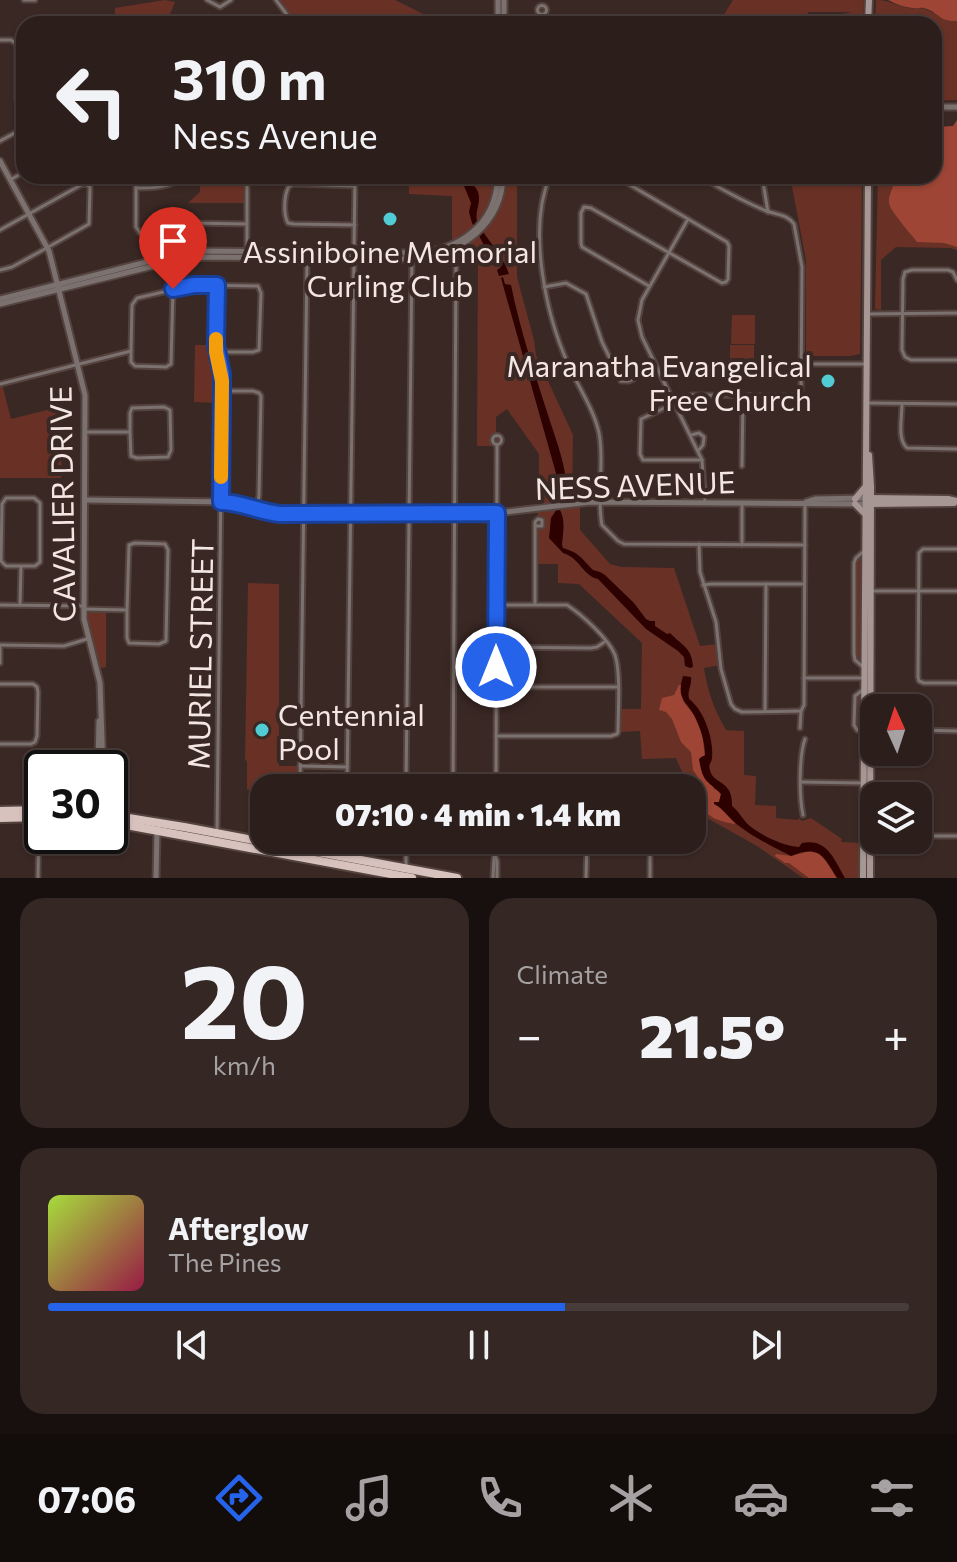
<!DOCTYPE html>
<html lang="en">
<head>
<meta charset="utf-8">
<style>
  body { margin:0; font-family:Commissioner,sans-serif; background:#342724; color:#f1f3f6; height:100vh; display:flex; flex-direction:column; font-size:30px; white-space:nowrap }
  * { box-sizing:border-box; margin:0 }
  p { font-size:26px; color:#a6a2a3 }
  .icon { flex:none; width:44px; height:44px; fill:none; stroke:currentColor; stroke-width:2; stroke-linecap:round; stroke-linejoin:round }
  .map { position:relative; height:878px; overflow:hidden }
  .details { display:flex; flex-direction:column; gap:20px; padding:20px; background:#18100f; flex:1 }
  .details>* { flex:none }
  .hud { position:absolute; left:16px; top:16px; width:926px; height:168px; border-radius:24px; box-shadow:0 2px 6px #0004,0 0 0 2px #483c3a; background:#2c1e1b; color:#f1f3f6; overflow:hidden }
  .needle { width:52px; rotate:357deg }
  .fabs { position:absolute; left:860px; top:694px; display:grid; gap:16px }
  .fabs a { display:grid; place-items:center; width:72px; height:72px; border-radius:16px; background:#2c1e1b; box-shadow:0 2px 6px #0004,0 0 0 2px #483c3a; font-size:40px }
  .speed { position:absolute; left:24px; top:750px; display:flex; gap:16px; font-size:40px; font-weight:700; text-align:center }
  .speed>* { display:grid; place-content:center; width:104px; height:104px; border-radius:50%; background:#2c1e1b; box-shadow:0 2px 6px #0004,0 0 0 2px #483c3a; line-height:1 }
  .speed .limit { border:4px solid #111; border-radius:12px; background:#fff; color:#111 }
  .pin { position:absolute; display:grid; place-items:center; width:68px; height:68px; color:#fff; margin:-82px -34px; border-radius:50% 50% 50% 0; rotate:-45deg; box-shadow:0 0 8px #0007 }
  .pin .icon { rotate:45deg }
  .me { position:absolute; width:88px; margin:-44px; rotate:0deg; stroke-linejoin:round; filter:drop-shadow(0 0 6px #0008) }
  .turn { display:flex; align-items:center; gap:28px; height:168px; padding:0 24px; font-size:36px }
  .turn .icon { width:104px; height:104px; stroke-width:2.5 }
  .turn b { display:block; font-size:56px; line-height:68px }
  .big { font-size:60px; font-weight:800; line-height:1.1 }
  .details .card { flex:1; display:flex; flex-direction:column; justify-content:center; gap:12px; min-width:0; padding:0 28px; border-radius:24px; background:#342724 }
  .details .dial { align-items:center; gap:0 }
  .dial b { font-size:104px; line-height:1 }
  .song { display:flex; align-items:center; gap:24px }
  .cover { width:96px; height:96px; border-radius:12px; background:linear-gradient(135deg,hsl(80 70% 55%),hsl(340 70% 35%)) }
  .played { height:8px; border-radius:4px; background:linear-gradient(90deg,#2563eb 60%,#483c3a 60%) }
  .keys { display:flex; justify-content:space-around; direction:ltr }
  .heat { display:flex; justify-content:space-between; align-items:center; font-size:44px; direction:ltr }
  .details .tiles { flex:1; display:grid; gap:20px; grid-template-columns:1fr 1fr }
  .card:last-child { grid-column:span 2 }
  .trip { position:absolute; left:250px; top:774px; width:456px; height:80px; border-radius:24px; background:#2c1e1b; box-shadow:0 2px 6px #0004,0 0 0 2px #483c3a; font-weight:800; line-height:80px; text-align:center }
  .dock { display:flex; height:128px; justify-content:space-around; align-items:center; background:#120c0b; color:#a6a2a3 }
  .dock .icon { width:56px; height:56px }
  .dock .active { color:#2563eb }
  .dock b { font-size:36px; color:#f1f3f6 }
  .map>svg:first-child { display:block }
  .green { fill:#693126 }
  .forest { fill:#9e4535 }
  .water { fill:#2c0100 }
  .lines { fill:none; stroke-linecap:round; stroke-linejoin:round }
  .minor-casing { stroke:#54433f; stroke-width:7 }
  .tertiary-casing { stroke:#54433f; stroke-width:9 }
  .secondary-casing { stroke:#54433f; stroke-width:10 }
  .trunk-casing { stroke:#54433f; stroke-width:12 }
  .minor { stroke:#7b716f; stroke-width:3 }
  .tertiary { stroke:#7b716f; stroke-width:5 }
  .secondary { stroke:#a79794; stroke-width:6 }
  .trunk { stroke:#d8c2bd; stroke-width:8 }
  .route-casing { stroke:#184099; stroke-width:20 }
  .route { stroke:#2563eb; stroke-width:14 }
  .slow { stroke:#f59e0b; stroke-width:14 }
  .poi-dot { fill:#51ccd4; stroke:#3a2824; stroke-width:3 }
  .labels { text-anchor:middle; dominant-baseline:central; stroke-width:8; stroke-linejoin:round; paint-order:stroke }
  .poi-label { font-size:30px; fill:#f3e6e3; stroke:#3a2824 }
  .street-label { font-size:30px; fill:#f3e6e3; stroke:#3a2824 }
</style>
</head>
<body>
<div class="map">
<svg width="957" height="878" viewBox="0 0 957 878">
  <rect width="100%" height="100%" fill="#3a2824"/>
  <g class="green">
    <path d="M165,0L175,2L166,24H115V8Z"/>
    <path d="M276,0H395L443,24H294Z"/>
    <path d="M733,0H864L863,15L852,16L840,22V24H818L830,21L837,15L852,12H808L807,24H718Z"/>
    <path d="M876,0C889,0 895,5 908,8C914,9 921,7 927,10C939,14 943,22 957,21V100L934,101V24H875Z"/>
    <path d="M200,176H224L228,183L247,184V203H188L200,192Z"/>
    <path d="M379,176H493L496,179C495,208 476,228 452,242V196L409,194V180H379Z"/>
    <path d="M505,176H520L517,184V277L534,340L536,355L573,435L572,503L580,502V530L610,564L621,567L674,568L700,646L719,644L721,665L704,668C708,693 714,709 726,730L744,731V775L756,776L755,805L776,806V818L798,820L799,818L802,821L811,818L842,839L841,842L863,843L861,878H803L757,846L700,814L692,796V788H689L676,758L642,759L640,731L618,732V709H641L642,643L579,584L558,583V564H535V522L538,519V514L534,511L539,507V454L507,409L496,417V435L501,438L500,444L497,446H477L478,258L473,257L461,247C490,229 503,211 505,176Z"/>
    <path d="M790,176H862L860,354L851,356H806V260Z"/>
    <path d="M878,176H895C895,184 892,188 891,195C888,215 905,223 915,239L957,223V250L950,248L896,247L881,260V310L875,309Z"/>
    <path d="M732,315H755V344H731Z"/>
    <path d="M195,345H216L221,368L222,403L194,402Z"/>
    <rect x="730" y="345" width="24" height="30"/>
    <path d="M0,384H2L11,419L63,406L61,478H0Z"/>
    <path d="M871,545L869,783H863L864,731L854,727L855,696L864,689V667L855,660L854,563L856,558Z"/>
    <path d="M248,583L279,584V766H300V788H264V790H247V761L245,760Z"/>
    <path d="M83,609H106V667L97,669Z"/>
  </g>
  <g class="forest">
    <path d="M888,0H957V21C940,22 940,14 927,9C918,6 923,9 914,8C905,8 896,4 888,0Z"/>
    <path d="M957,120V247L944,243L917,242C911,234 890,211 889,203C888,194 895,186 895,176H934V127L953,126Z"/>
    <path d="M679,685H681L683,701L694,715L702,733L705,756L700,757L714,789L719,791L721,794L718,806L723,808L736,824C720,822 709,818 699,805V779L693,770L691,752L681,742L672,719L666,712L659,710L662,698L674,695Z"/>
    <path d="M810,851L821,854L837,878H809L789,863H785L775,856L776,854L791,856Z"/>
  </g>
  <g class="water">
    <path d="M460,176H466C470,181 476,187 478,192C482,203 473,213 478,224C488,241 502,254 509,274L499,276L497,270L501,267L485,247L472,223L469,212L471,203Z"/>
    <path d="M503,277L505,284L511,285C520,330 535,374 549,418C555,437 566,465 566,485C566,493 561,500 559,508C566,520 563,532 562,545L563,548C580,553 582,559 593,570L600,572L605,575L634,603L646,619L650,621H655V626L667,634L670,633C682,646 692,647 693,667L690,668L685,666L684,657L678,651L646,629L598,579C583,576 579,557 563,553L549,538L551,518L557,509L559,499L557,496L559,484L501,278Z"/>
    <path d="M683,676L691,677C692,686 687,690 689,699C704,710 714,739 712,758C711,765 708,763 710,770C713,785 733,779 732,806C740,812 743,821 750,826C762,836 784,846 799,847L802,843C827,838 834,859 845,878H837C823,855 819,845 791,856C773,847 755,838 739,826C729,819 724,809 714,804V802H719L721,794C706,779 703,783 699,759L705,755C705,742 701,730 695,717C686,700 676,700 683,676Z"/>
  </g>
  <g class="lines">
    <g class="minor-casing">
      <g id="minor">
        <path d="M24,0H35"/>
        <path d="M207,0L220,7L231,0"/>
        <path d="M276,0L294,24"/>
        <circle cx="542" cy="10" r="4.5"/>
        <path d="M0,40H11L17,44V100L24,116"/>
        <path d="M0,141L24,128"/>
        <path d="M136,176V227L140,233L189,223L247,224"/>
        <path d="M550,176C527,229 546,316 569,366C579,388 594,410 599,433C605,463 596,495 602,525L618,541L624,544L805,545"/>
        <path d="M615,176L727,242L729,246L728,279L726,282L722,283L591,208L584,207L581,213V243L582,247L649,286"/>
        <path d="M698,176C721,188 743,202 767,211C777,215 787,214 794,224L802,267L801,394L797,396L692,395L641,419L640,454L643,460H702"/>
        <path d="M762,176L768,212"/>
        <path d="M10,180L24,172"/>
        <path d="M136,188C150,188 165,188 177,181L178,176"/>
        <path d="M688,219L642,300L638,320L642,337L702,460L705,502"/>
        <path d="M355,225L294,224L288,223C283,214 284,195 289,186L294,184L355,186"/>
        <path d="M0,230L81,185L86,184L90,187L89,224L43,250L12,267L0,270"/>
        <path d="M451,249L456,262L453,788"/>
        <path d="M354,252L355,176"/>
        <path d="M247,253V176"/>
        <path d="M957,280L953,272L948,270H912L905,272L903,279L902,350L905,357L911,360H957"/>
        <path d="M217,285L216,345L222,374V391L217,833"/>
        <path d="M544,287L566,283L586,294L602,342L621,381H629L657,368"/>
        <path d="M867,314L957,313"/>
        <path d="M131,351V362L135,366L166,367L171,364L173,290"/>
        <path d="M801,364H866"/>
        <path d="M0,384L131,351L132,305L137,298L194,285L258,286L261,293L259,350L253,352H217"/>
        <path d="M222,391H253L259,393L261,396L259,495L257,509"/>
        <path d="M869,403L957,404"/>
        <path d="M902,404C902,418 897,439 907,448L957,449"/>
        <path d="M86,432H130V413L132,408L164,407L170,410L171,450L168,457L137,458L131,456L130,432"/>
        <path d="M691,435L699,433L704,437L703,445L698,451"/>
        <circle cx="497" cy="440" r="4.5"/>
        <path d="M742,466L743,395"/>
        <path d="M742,505V545"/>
        <path d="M699,544L700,572L716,622L721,669L731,704L735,709L742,712L801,711"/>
        <path d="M957,549H923L919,553L918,677L919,681L924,683H957"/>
        <path d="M703,585L711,584H803"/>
        <path d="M872,591H957"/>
        <path d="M535,604V522L538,519L542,520V526H536"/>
        <path d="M0,605L83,606"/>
        <path d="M20,605L21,566H6L1,561L2,504L6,498H34L40,503V562L35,566H21"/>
        <path d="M83,609L127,610L129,545L135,543L165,544L168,550L166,641L159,644L129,643L127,638V610"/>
        <path d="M0,645L64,646L87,639"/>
        <path d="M496,647L591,648L597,647L606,641"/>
        <path d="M0,663V647"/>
        <path d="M862,666L855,660L854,654V563L856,558L865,550"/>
        <path d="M804,678H864"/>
        <path d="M0,684H33L37,687L38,692L37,736L35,742L31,744H0"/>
        <path d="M496,687H617"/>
        <path d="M765,711L766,584"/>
        <path d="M800,728L801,711L804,705L805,505"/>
        <path d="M918,730L957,731"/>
        <path d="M862,731L857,730L854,725L855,696L864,689"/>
        <path d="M496,736H611L617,734L618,732C618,712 621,673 615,655C609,639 581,614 567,605H497"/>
        <path d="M300,766L347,767"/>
        <path d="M801,782L861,783"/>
        <path d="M300,788L307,260"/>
        <path d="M347,788L354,260"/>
        <path d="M406,788L412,253"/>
        <path d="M496,788L497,445"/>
        <path d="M803,815C799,796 799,756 805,739"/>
        <path d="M918,836H957"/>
        <path d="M650,840V878"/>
        <path d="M872,842L884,840"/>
        <path d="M299,848V840"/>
        <path d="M495,855L497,861V878"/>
        <path d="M346,856V840"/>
        <path d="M406,868V840"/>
        <path d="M38,878L39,818"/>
        <path d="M493,878L495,840"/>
        <path d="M586,878L587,840"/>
      </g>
    </g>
    <g class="tertiary-casing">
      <g id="tertiary">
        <path d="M498,24V0"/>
        <path d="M504,24V0"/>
        <path d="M934,107H957"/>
        <path d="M0,161L49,251L85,395L84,619L100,683L103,768"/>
        <path d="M0,299L190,251L412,253C459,252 496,225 498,176"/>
        <path d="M0,304L190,257L416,259C461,254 502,224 503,176"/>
        <path d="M85,500L229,502L266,512L280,514L497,513L590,502L866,504"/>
        <path d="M806,502L815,499L865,498"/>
        <path d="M98,768L99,721"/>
        <path d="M156,878L157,830"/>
      </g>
    </g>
    <g class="secondary-casing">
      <g id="secondary">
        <path d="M868,24L869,0"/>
        <path d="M869,455L871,486L870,878"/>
        <path d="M869,498L948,499L957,501"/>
        <path d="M855,499L866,486"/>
        <path d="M855,504L865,514"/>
        <path d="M869,504L954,503"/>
        <path d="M863,878L868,176"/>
      </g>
    </g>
    <g class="trunk-casing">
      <g id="trunk">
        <path d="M0,811L42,810"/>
        <path d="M110,815L184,827L457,878"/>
        <path d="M0,818L42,817"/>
        <path d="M110,822L412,878"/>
      </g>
    </g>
    <use href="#minor" class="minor"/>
    <use href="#tertiary" class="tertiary"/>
    <use href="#secondary" class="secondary"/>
    <use href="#trunk" class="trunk"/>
  </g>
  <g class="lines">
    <g class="route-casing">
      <path id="route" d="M173,289L194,285H217L216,345L222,374V391L221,502C241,502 259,512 280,514L497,513L496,667"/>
    </g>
    <use href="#route" class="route"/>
    <path class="slow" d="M216,339V352L222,381L221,477"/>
  </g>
  <g class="poi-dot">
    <circle cx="390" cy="219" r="8"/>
    <circle cx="828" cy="381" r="8"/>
    <circle cx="262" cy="730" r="8"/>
  </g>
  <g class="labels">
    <g class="poi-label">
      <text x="390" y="250">Assiniboine Memorial<tspan x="390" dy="34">Curling Club</tspan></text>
      <text x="812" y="364" text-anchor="end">Maranatha Evangelical<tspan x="812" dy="34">Free Church</tspan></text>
      <text x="278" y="713" text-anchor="start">Centennial<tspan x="278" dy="34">Pool</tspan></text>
    </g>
    <g class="street-label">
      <text transform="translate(635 484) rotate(-2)">NESS AVENUE</text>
      <text transform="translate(61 504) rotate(-91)">CAVALIER DRIVE</text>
      <text transform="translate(199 654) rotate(-89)">MURIEL STREET</text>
    </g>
  </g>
</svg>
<div class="fabs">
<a><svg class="needle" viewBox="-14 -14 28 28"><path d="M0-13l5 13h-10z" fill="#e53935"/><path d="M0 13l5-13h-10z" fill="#a6a2a3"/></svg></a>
<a><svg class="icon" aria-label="layers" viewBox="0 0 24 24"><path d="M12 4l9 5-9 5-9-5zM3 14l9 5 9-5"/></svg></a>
</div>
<div class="speed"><div class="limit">30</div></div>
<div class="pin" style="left:173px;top:289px;background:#d93025"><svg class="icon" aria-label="arrive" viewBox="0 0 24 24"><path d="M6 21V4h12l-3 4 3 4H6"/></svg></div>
<svg class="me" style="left:496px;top:667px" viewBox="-20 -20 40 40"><circle r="17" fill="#2563eb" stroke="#fff" stroke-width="3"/><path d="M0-11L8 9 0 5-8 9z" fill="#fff"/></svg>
<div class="trip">07:10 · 4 min · 1.4 km</div>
<div class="hud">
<div class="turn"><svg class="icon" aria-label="left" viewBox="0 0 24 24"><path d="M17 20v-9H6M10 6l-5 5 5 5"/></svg><div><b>310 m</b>Ness Avenue</div></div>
</div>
</div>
<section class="details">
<div class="tiles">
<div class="card dial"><b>20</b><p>km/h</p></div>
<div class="card"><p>Climate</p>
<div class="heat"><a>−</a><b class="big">21.5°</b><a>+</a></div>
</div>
<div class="card">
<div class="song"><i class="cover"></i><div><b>Afterglow</b><p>The Pines</p></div></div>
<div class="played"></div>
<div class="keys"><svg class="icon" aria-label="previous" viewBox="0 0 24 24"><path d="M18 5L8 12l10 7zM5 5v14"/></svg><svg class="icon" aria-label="pause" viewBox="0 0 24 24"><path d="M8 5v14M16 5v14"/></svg><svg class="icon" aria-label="next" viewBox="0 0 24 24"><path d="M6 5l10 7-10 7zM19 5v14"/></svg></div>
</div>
</div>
</section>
<nav class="dock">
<b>07:06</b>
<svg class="icon active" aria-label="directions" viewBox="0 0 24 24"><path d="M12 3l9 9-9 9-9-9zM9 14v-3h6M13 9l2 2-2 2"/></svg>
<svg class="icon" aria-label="music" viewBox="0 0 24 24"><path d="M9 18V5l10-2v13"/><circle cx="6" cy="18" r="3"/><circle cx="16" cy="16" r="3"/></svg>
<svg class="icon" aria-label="phone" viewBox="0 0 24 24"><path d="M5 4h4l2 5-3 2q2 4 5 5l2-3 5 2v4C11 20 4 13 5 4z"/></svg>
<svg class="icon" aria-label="climate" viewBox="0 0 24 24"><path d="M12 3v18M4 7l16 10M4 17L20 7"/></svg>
<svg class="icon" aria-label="car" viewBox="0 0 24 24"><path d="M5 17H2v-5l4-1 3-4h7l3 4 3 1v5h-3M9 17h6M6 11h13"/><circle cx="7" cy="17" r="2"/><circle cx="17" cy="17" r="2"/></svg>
<svg class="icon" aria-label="filters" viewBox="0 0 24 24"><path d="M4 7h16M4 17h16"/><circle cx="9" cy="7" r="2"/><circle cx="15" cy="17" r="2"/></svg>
</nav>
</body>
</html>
